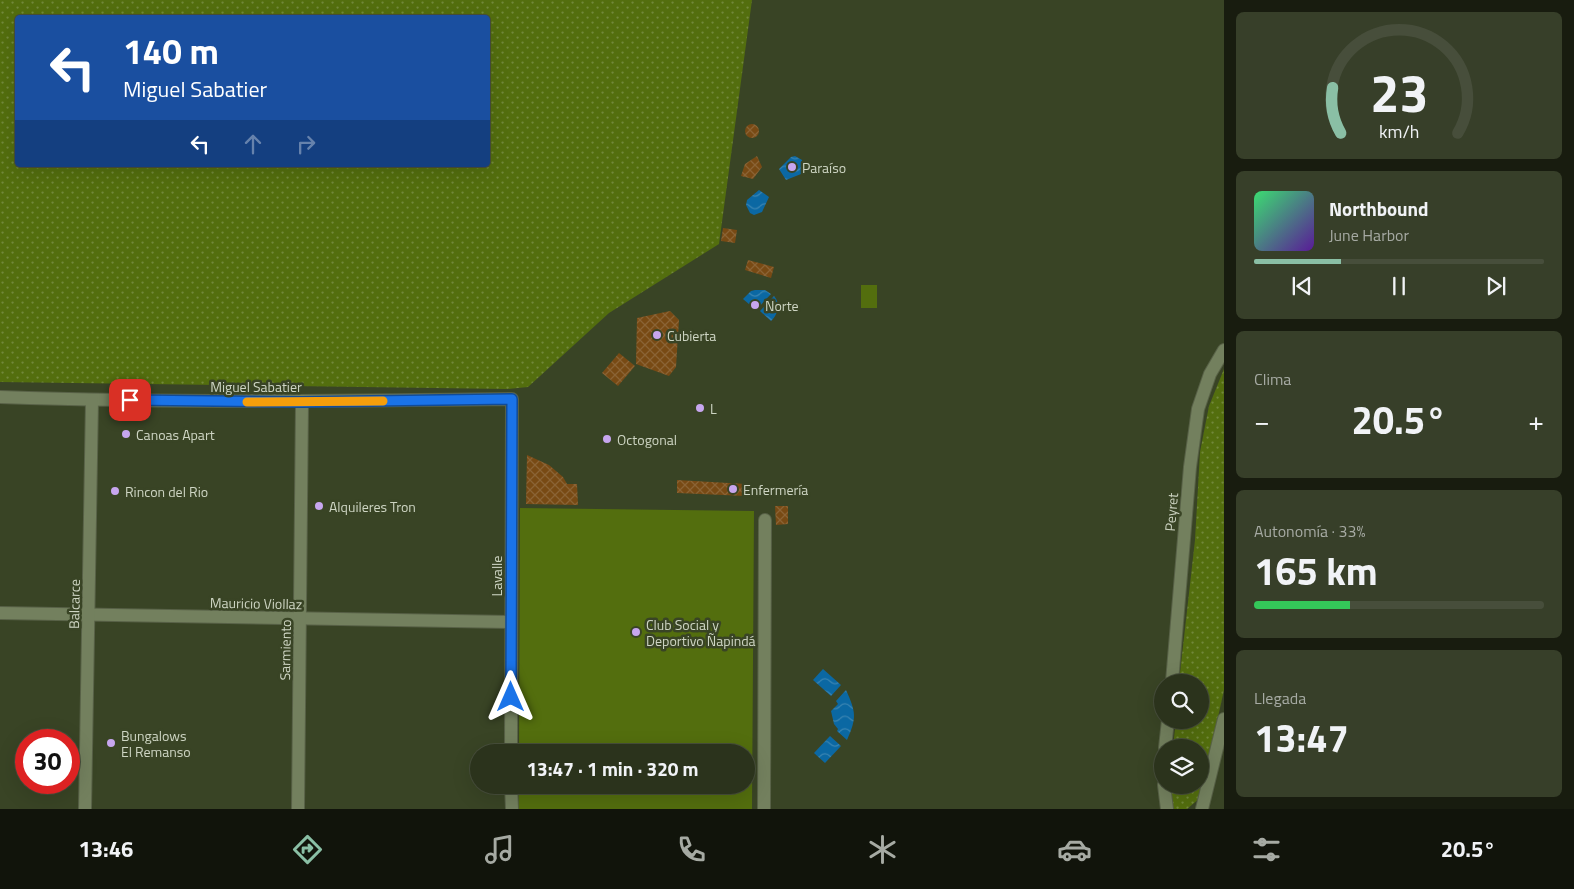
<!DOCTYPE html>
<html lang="es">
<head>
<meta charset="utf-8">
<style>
  body { margin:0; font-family:"Titillium Web",sans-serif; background:#373f29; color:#f1f3f6; height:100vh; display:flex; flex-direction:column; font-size:19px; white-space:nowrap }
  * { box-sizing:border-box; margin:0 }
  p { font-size:16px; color:#a6aaa3 }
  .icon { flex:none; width:28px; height:28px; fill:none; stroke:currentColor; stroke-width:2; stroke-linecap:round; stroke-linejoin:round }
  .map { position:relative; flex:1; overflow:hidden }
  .panel { display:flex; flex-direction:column; gap:12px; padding:12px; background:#181c0f; width:350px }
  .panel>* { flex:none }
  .top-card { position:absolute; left:15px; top:15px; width:475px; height:152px; border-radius:5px; box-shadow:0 5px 20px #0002,0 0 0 1px #474e3b; background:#1a4fa0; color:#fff; overflow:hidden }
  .controls { position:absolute; left:1154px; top:674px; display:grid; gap:10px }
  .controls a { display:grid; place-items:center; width:55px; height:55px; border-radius:50%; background:#2b331c; box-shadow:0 5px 20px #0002,0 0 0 1px #474e3b; font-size:25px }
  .speed { position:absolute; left:15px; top:729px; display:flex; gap:10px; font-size:25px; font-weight:700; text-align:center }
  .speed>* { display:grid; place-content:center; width:65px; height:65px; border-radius:50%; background:#2b331c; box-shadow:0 5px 20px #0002,0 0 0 1px #474e3b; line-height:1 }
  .speed .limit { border:8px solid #d22; background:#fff; color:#111 }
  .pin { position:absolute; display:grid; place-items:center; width:42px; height:42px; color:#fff; margin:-21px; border-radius:10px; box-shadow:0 2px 8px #0006 }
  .me { position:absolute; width:55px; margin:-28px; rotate:0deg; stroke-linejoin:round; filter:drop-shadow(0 0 4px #0008) }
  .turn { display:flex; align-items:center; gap:18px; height:105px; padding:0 25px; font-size:22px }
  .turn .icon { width:65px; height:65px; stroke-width:2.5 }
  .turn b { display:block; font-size:35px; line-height:42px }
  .lanes { display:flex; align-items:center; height:48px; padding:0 25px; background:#0003; justify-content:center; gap:25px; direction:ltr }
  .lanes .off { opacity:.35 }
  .big { font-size:38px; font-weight:700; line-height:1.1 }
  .panel .tile { flex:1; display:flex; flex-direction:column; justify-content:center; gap:8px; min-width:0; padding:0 18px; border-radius:8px; background:#373f29 }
  .panel .dial { align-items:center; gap:0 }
  .dial svg { height:130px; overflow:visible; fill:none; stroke:#474e3b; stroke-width:7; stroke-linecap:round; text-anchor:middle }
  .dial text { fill:#f1f3f6; stroke:none }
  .song { display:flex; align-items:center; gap:15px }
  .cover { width:60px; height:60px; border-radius:8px; background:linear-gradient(135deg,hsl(140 70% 55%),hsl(270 70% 35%)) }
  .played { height:5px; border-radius:2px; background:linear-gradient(90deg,#8abfa5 30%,#474e3b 30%) }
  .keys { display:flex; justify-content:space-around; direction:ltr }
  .heat { display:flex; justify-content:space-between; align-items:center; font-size:28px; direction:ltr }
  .charge { height:8px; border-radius:4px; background:linear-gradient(90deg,#34c759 33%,#474e3b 0) }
  .trip { position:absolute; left:470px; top:744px; width:285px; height:50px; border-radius:25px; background:#2b331c; box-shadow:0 5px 20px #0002,0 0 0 1px #474e3b; font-weight:700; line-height:50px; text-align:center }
  .menu { display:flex; height:80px; justify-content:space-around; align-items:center; background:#11140b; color:#a6aaa3 }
  .menu .icon { width:35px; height:35px }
  .menu .current { color:#8abfa5 }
  .menu b { font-size:22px; color:#f1f3f6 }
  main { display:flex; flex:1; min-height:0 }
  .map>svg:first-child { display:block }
  .grass { fill:url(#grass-dots); fill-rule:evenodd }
  .garden { fill:#536e0e }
  .water { fill:url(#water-waves) }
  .building { fill:url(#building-cross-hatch) }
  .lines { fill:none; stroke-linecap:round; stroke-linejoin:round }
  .minor-casing { stroke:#586147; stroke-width:14 }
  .minor { stroke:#73805e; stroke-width:12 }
  .route-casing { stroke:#114b97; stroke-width:12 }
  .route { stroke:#1a73e8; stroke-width:9 }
  .slow { stroke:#f59e0b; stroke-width:9 }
  .poi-dot { fill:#c7a6ef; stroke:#394425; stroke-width:2 }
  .labels { text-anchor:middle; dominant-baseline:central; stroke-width:5; stroke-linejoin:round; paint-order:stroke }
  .poi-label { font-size:14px; fill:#ced5c3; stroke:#394425; text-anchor:start }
  .street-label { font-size:14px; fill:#ced5c3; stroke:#394425 }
</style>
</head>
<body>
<main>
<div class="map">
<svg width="1224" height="809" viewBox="0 0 1224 809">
  <defs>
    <pattern id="grass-dots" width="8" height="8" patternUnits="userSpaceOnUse" patternTransform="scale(1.25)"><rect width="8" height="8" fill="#536e0e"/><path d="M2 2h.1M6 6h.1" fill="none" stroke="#72883b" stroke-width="1.8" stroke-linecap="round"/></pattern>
    <pattern id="water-waves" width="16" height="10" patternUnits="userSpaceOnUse" patternTransform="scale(1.25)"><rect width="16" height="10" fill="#0b68a3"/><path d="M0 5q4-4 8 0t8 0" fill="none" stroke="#3984b2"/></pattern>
    <pattern id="building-cross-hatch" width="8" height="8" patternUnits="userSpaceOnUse" patternTransform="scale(1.25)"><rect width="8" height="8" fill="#784a14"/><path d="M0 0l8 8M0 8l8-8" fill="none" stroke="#8a6335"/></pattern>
  </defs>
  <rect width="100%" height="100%" fill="#394425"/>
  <g class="grass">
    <path d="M0,0H752L719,244L609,313L528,387L507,389L0,382ZM18,18H488V165H18Z"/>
    <path d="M1224,369V690L1200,798L1187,809H1171L1170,785H1200V748L1173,747L1176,720H1200V682H1179L1195,540L1200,452L1209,406Z"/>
  </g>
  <g class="garden">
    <rect x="861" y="285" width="16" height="23"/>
    <path d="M520,508L754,511L752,809H518L519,785H746V752H519Z"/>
  </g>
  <g class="water">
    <path d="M795,156L802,160L804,170L801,174L786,180L779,169L791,157Z"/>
    <path d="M759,190L769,197L762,212L754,215L750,213L746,205L747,200Z"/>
    <path d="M755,290H765L771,294L756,310L743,299L751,291Z"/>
    <path d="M774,296C781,304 778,314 771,321L760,311Z"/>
    <path d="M823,669L841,685L831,696L813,680Z"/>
    <path d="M846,690C856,712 857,718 847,740L837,731L838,729L834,724L831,711L838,704L836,701Z"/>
    <path d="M830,736L841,746L825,763L814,753Z"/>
  </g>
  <g class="building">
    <circle cx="752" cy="131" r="7"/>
    <path d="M757,156L762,167L753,179L741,176L745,164Z"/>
    <path d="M723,228L737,230L735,243L721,241Z"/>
    <path d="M748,260L774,267L771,278L745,270Z"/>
    <path d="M670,311L679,320L676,367L669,376L636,364L637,318Z"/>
    <path d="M619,353L635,366L618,386L602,373Z"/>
    <path d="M527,455L549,465L563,477L567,484H577L578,505L526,504Z"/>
    <path d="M677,480L746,484V496L677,493Z"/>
    <path d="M775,506H788V524L776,525Z"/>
  </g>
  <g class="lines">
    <g class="minor-casing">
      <g id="minor">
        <path d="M0,397C171,403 341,401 512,399L511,752"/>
        <path d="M0,613L510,622"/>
        <path d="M1172,682L1190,467L1198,409L1210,374L1224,350"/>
        <path d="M1165,748L1168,720"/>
        <path d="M511,785L512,809"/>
        <path d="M1164,785L1167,809"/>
        <path d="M85,809L92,400"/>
        <path d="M298,809L302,402"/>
        <path d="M764,809L765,520"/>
        <path d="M1202,809L1224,719"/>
      </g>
    </g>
    <use href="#minor" class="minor"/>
  </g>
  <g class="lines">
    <g class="route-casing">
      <path id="route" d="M130,400L302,402L512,399L511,697"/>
    </g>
    <use href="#route" class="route"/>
    <path class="slow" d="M247,402L383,401"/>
  </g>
  <g class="poi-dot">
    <circle cx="792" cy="167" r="5"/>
    <circle cx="755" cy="305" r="5"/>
    <circle cx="657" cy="335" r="5"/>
    <circle cx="700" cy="408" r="5"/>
    <circle cx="126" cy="434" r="5"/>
    <circle cx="607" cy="439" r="5"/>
    <circle cx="733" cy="489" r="5"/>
    <circle cx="115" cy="491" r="5"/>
    <circle cx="319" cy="506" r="5"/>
    <circle cx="636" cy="632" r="5"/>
    <circle cx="111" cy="743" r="5"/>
  </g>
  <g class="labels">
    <g class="poi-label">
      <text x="802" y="167">Paraíso</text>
      <text x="765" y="305">Norte</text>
      <text x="667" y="335">Cubierta</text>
      <text x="710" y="408">L</text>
      <text x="136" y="434">Canoas Apart</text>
      <text x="617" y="439">Octogonal</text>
      <text x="743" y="489">Enfermería</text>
      <text x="125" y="491">Rincon del Rio</text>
      <text x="329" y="506">Alquileres Tron</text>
      <text x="646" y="624">Club Social y<tspan x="646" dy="16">Deportivo Ñapindá</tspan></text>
      <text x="121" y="735">Bungalows<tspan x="121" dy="16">El Remanso</tspan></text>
    </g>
    <g class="street-label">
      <text x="256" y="386">Miguel Sabatier</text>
      <text transform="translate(1171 512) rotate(-85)">Peyret</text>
      <text transform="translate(496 576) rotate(-90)">Lavalle</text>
      <text transform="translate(256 603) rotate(1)">Mauricio Viollaz</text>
      <text transform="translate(74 604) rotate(-89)">Balcarce</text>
      <text transform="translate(285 650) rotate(-89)">Sarmiento</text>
    </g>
  </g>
</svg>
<div class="controls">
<a><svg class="icon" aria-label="search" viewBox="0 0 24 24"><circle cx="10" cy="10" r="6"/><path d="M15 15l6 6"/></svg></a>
<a><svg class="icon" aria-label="layers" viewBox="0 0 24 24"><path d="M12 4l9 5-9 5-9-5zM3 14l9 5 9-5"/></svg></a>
</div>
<div class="speed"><div class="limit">30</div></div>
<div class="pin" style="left:130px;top:400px;background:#d93025"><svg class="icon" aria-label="arrive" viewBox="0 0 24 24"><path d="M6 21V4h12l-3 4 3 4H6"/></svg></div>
<svg class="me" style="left:511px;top:697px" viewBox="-20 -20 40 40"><path d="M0-17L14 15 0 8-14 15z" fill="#1a73e8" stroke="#fff" stroke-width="4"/></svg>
<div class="trip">13:47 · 1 min · 320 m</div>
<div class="top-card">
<div class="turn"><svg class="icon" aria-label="left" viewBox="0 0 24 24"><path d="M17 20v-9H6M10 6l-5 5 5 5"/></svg><div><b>140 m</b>Miguel Sabatier</div></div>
<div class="lanes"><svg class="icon" aria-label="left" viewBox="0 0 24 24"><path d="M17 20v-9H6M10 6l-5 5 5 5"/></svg><svg class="icon off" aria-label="ahead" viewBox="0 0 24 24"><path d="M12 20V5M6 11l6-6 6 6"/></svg><svg class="icon off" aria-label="right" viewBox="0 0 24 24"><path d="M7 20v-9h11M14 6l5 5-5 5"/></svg></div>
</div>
</div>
<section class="panel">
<div class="tile dial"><svg viewBox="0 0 100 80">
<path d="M14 69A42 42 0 1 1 86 69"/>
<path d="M14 69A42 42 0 0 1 9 41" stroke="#8abfa5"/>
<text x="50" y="56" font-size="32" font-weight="700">23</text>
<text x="50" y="72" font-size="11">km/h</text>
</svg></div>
<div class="tile">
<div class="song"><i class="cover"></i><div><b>Northbound</b><p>June Harbor</p></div></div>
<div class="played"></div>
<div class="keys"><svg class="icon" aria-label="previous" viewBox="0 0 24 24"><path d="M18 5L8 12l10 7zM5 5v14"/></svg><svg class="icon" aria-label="pause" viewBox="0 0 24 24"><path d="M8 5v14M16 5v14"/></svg><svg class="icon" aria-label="next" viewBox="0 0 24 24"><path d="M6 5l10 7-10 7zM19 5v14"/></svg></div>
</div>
<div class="tile"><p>Clima</p>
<div class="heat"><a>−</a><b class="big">20.5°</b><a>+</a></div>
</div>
<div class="tile"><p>Autonomía · 33%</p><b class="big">165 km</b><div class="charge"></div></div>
<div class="tile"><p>Llegada</p><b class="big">13:47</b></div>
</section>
</main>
<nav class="menu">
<b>13:46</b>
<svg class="icon current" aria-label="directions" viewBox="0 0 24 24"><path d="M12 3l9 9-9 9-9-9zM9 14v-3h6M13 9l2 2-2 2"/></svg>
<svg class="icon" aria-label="music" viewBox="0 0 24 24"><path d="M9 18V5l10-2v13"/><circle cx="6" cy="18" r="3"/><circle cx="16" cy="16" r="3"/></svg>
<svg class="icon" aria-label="phone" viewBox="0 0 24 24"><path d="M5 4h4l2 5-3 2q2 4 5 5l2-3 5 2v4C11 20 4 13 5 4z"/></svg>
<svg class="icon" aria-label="climate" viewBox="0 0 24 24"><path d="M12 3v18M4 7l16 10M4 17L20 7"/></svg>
<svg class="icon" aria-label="car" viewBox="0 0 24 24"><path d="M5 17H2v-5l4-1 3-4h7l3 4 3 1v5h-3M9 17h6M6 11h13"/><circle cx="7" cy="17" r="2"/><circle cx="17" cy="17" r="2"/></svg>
<svg class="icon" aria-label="filters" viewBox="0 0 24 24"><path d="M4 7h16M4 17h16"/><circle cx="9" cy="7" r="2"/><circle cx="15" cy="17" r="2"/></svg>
<b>20.5°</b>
</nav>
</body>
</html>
